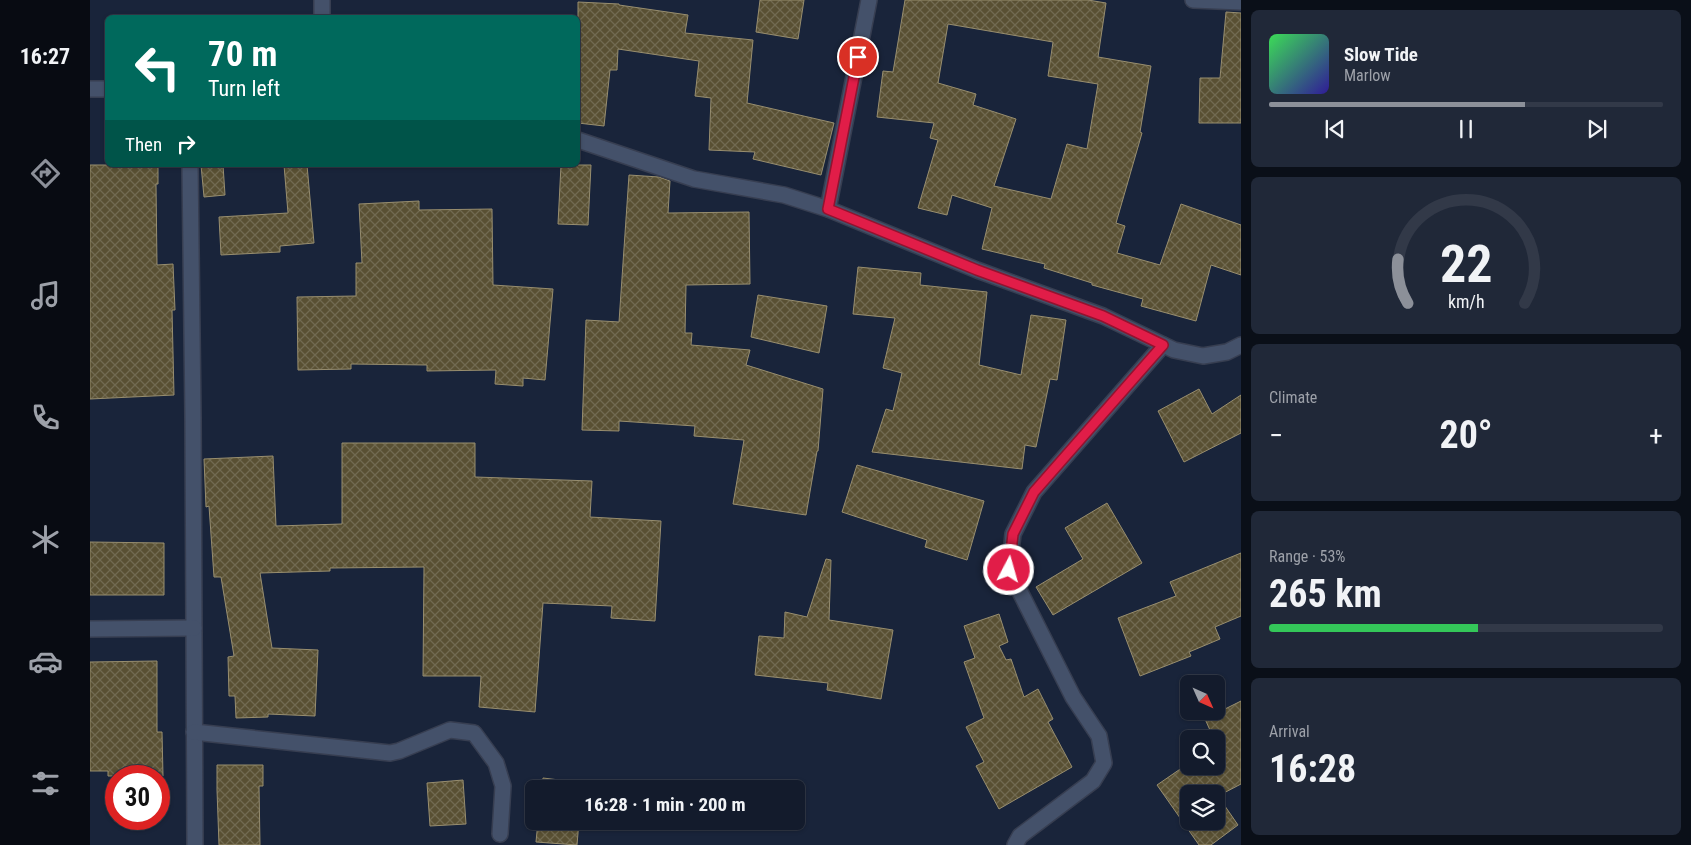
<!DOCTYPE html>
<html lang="en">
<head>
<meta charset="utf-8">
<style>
  body { margin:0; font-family:"Roboto Condensed",sans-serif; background:#202838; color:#f1f3f6; height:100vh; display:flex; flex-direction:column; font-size:19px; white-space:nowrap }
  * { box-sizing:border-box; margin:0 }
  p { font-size:16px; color:#9da1a9 }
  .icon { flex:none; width:28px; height:28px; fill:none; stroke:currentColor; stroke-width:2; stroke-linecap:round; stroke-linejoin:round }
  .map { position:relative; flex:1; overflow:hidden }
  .panel { display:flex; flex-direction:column; gap:10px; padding:10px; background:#0a0f18; width:450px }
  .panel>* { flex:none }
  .guide { position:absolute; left:15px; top:15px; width:475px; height:152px; border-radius:8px; box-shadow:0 1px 4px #0004,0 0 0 1px #323948; background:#00695c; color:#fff; overflow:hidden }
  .needle { width:32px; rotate:135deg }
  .fabs { position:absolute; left:1090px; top:675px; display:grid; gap:10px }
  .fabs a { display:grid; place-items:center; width:45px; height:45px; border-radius:8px; background:#131b2c; box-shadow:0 1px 4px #0004,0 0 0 1px #323948; font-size:25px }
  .speed { position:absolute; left:15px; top:765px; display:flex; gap:10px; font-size:25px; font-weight:700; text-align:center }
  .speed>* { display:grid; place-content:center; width:65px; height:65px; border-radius:50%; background:#131b2c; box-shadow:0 1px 4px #0004,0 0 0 1px #323948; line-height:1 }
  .speed .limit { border:8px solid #d22; background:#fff; color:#111 }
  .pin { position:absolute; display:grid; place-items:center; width:42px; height:42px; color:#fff; margin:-21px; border:2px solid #fff; border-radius:50%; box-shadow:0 1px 5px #0007 }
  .me { position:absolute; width:55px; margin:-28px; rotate:6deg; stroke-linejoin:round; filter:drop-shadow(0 0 4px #0008) }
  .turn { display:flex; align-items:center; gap:18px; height:105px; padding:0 20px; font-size:22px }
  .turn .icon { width:65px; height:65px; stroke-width:2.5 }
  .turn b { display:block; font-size:35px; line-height:42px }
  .then { display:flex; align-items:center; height:48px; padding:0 20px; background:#0003; gap:10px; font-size:19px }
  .big { font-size:38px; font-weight:700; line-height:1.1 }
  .panel .widget { flex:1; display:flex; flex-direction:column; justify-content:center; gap:8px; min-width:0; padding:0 18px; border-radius:8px; background:#202838 }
  .panel .dial { align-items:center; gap:0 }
  .dial svg { height:130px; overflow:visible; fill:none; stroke:#323948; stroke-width:7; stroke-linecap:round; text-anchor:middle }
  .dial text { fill:#f1f3f6; stroke:none }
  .song { display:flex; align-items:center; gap:15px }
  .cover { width:60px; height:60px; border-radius:8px; background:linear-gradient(135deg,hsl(130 70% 55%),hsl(250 70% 35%)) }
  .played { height:5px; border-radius:2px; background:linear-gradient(90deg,#8c9099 65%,#323948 65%) }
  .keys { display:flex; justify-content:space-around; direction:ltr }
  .heat { display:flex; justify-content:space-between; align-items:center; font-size:28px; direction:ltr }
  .charge { height:8px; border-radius:4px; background:linear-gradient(90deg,#34c759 53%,#323948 0) }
  .trip { position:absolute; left:435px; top:780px; width:280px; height:50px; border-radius:8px; background:#131b2c; box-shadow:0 1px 4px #0004,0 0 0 1px #323948; font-weight:700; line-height:50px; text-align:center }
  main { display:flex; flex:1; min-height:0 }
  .tabs { display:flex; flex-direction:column; width:90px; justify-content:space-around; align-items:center; background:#080b12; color:#9da1a9 }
  .tabs .icon { width:35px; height:35px }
  .tabs .on { color:#8c9099 }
  .tabs b { font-size:22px; color:#f1f3f6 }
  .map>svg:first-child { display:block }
  .building { fill:url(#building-cross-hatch); stroke:#988e6f; fill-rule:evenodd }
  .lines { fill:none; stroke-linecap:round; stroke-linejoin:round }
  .street-casing { stroke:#373e51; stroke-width:18 }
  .street { stroke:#44516a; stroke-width:15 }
  .route-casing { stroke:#92132f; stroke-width:12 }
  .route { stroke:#e11d48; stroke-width:9 }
</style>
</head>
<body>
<main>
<nav class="tabs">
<b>16:27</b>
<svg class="icon on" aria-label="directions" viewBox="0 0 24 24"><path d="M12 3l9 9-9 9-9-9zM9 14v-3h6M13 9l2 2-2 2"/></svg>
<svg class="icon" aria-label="music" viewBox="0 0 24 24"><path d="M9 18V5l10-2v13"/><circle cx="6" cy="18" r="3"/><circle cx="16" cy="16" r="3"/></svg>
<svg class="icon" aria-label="phone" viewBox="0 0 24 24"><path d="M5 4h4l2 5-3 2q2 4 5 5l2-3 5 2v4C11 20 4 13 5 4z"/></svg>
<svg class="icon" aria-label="climate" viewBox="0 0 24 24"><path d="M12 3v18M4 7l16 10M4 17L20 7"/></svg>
<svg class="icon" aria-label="car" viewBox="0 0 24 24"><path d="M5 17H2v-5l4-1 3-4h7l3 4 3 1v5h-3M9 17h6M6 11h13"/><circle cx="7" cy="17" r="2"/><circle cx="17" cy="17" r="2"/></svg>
<svg class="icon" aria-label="filters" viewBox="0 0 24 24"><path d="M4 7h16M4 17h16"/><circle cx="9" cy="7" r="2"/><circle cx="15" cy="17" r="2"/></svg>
</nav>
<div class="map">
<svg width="1151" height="845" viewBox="0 0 1151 845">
  <defs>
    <pattern id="building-cross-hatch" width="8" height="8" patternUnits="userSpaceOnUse" patternTransform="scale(1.25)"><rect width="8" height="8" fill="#595033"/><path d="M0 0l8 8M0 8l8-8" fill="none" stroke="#716a51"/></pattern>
  </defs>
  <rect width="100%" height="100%" fill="#19243a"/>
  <g class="building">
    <path d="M670,0H714L708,39L666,32Z"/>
    <path d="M815,0H998L1016,3L1008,57L1061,66L1050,132L1052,133L1026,223L1035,226L1027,253L1070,265L1091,204L1151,225V275L1121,265L1106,321L1051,306L1053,299L1002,285V283L954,268L955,264L892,249L902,208L862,195L857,215L828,208L848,140L840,138L844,123L787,117L793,71L803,72ZM858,24L963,42L958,76L1008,84L997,149L977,144L961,199L904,186L926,119L883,105L886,94L848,83Z"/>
    <path d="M488,2L529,4V5L598,15L595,33L663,40L657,103L744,123L731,175L663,159L665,152L619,150L621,98L605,96L609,61L528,49L527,70H520L514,126L488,123Z"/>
    <path d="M1136,12L1151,13V123H1109L1110,78H1130Z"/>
    <path d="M0,165H68V184H66L67,265L83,264L85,310H82L84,395L0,399Z"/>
    <path d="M111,165H133L135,195L114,197Z"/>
    <path d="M194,165H217L224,243L190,246V252L131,255L129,217L198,213Z"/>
    <path d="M471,165H501L498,225L468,224Z"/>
    <path d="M539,175L569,177L580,181L578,213L659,212L660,284L596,285L595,333H602L601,345L660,350L656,365L733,389L728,451H727L716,515L643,504L654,440L604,436L605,426L529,421V431L492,430L496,320L529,322Z"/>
    <path d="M329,201V210L402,209L403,285L463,289L455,380L433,378V386L405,384L406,370L337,371V365L261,364V369L208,370L207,297L266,296V263H272L269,204Z"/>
    <path d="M768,267L831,273L830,285L897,292L889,365L931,375L941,315L976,320L967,380L960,379L946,447L935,445L932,469L782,452L796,409L803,411L812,373L793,368L805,318L763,314Z"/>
    <path d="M668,295L737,306L729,353L661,337Z"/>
    <path d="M1109,389L1122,414L1151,395V433L1094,462L1068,411Z"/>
    <path d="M252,443H385V477L502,481L500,517L571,521L565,621L521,618L522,606L453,603L445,712L389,707L391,676H333L334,567L240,568V571L170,573L182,648L228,650L225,716L178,714V717L146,718L145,696H139L138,657L144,656L131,577H124L119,506L116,507L114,459L183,456L186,526L252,524Z"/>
    <path d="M767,465L894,501L877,560L835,547L837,540L752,512Z"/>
    <path d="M1017,503L1052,563L963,615L946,587L993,559L975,528Z"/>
    <path d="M0,542L74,543V595H0Z"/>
    <path d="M1151,553V616L1125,627L1130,639L1099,652L1101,656L1050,676L1028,618L1086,596L1080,582Z"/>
    <path d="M736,559L741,560L739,620L803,630L791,699L737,690L738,683L665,675L669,636L694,638L695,612L717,617Z"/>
    <path d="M909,614L918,642L909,646L916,660L921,659L934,697L948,689L963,719L958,722L982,767L909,809L886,766L894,762L876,727L894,718L874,662L885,658L874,626Z"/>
    <path d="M67,661V732H72L73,776H18V771H0V662Z"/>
    <path d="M1151,701V784L1128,796L1148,825L1121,845H1109L1067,785L1099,763V766H1126V739H1124L1115,719ZM1099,794H1126V821H1099Z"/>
    <path d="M127,765H173V786H169L170,845H129L127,790Z"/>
    <path d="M453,778L494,783L493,789H452Z"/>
    <path d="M373,780L376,824L340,826L337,783Z"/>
    <path d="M448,821H489L487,845L446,842Z"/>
  </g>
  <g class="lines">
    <g class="street-casing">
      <g id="street">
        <path d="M232,0V18"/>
        <path d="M1103,0L1151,2"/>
        <path d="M0,89H18"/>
        <path d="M488,140L604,179L694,195L738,209L887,270L1013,316L1084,350L1113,356L1137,352L1151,345"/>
        <path d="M100,165L103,417L105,845"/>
        <path d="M738,209L779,0"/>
        <path d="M0,629L104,628"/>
        <path d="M104,732L300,753L309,751L360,730L384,733L406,763L413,786L410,834"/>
        <path d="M925,845L930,836L1003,781L1014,763L1009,736L983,697L919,570L923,534L944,492L1073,345"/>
      </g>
    </g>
    <use href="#street" class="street"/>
  </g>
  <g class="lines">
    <g class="route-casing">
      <path id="route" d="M768,57L738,209L887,270L1013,316L1073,345L944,492L923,534L919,570"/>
    </g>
    <use href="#route" class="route"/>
  </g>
</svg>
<div class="fabs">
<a><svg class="needle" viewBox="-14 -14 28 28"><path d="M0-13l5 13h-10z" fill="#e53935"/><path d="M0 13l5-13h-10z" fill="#9da1a9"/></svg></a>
<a><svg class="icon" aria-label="search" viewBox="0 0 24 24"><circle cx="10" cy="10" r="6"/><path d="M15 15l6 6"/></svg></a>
<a><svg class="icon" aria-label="layers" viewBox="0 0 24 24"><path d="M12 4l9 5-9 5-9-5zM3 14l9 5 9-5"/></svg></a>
</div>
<div class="speed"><div class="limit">30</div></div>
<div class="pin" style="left:768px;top:57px;background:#d93025"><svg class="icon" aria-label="arrive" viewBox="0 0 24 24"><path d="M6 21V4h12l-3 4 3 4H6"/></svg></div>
<svg class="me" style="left:919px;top:570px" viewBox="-20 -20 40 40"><circle r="17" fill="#e11d48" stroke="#fff" stroke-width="3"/><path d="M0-11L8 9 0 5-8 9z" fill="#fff"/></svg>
<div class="trip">16:28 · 1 min · 200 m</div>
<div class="guide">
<div class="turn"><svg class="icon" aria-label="left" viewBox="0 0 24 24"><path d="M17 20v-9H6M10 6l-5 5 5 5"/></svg><div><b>70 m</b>Turn left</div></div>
<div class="then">Then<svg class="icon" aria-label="right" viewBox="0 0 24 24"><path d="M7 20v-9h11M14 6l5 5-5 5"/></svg></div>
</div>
</div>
<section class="panel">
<div class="widget">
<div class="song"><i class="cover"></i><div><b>Slow Tide</b><p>Marlow</p></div></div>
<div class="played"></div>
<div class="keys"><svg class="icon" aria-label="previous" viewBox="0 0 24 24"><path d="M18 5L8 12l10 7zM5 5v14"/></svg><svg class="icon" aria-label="pause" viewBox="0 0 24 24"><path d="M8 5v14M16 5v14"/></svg><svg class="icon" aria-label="next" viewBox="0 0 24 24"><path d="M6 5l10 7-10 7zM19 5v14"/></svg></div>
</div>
<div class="widget dial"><svg viewBox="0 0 100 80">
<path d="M14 69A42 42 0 1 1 86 69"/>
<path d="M14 69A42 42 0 0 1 8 42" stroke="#8c9099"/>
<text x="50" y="56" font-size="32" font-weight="700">22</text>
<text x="50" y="72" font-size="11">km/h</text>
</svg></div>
<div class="widget"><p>Climate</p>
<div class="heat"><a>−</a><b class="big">20°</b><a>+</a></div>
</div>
<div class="widget"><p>Range · 53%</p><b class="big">265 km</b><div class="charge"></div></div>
<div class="widget"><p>Arrival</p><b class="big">16:28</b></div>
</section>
</main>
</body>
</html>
